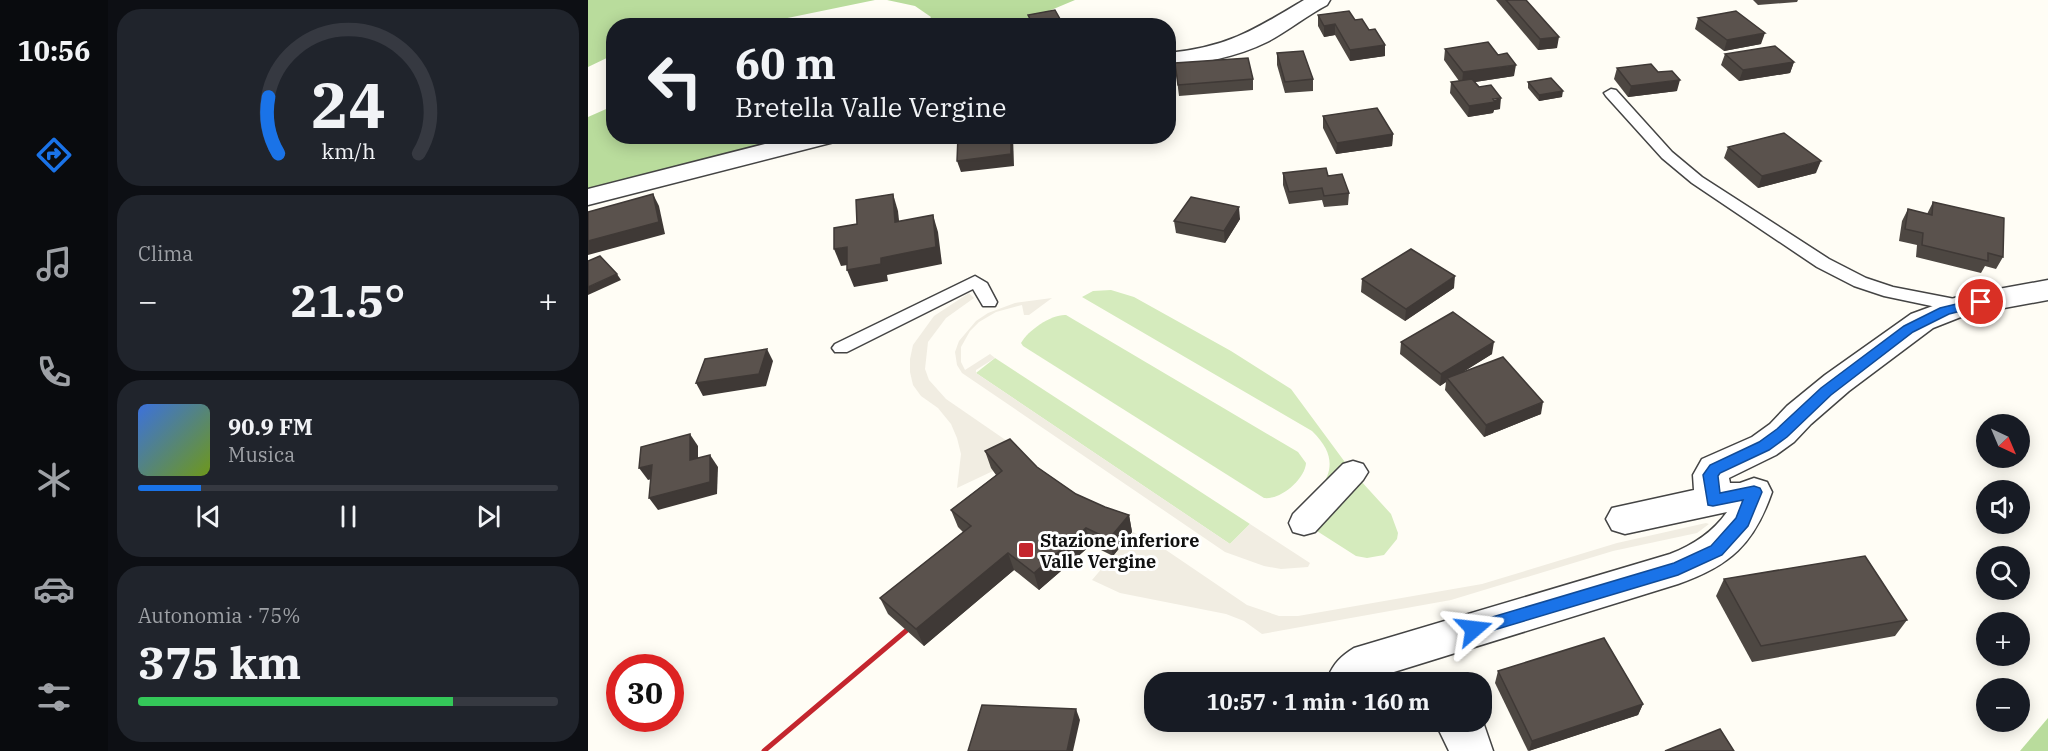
<!DOCTYPE html>
<html lang="it">
<head>
<meta charset="utf-8">
<style>
  body { margin:0; font-family:"IBM Plex Serif",serif; background:#20242c; color:#f1f3f6; height:100vh; display:flex; flex-direction:column; font-size:22px; white-space:nowrap }
  * { box-sizing:border-box; margin:0 }
  p { font-size:20px; color:#9ea1a6 }
  .icon { flex:none; width:33px; height:33px; fill:none; stroke:currentColor; stroke-width:2; stroke-linecap:round; stroke-linejoin:round }
  .map { position:relative; flex:1; overflow:hidden }
  .drawer { display:flex; flex-direction:column; gap:9px; padding:9px; background:#0d0f14; width:480px }
  .drawer>* { flex:none }
  .top-card { position:absolute; left:18px; top:18px; width:570px; height:126px; border-radius:24px; box-shadow:0 3px 15px #0003; background:#171b24; color:#f1f3f6; overflow:hidden }
  .needle { width:39px; rotate:136deg }
  .controls { position:absolute; left:1388px; top:414px; display:grid; gap:12px }
  .controls a { display:grid; place-items:center; width:54px; height:54px; border-radius:50%; background:#171b24; box-shadow:0 3px 15px #0003; font-size:30px }
  .speed { position:absolute; left:18px; top:654px; display:flex; gap:12px; font-size:30px; font-weight:700; text-align:center }
  .speed>* { display:grid; place-content:center; width:78px; height:78px; border-radius:50%; background:#171b24; box-shadow:0 3px 15px #0003; line-height:1 }
  .speed .limit { border:9px solid #d22; background:#fff; color:#111 }
  .pin { position:absolute; display:grid; place-items:center; width:51px; height:51px; color:#fff; margin:-26px; border:3px solid #fff; border-radius:50%; box-shadow:0 2px 6px #0007 }
  .me { position:absolute; width:66px; margin:-33px; rotate:73deg; stroke-linejoin:round; filter:drop-shadow(0 0 4px #0008) }
  .turn { display:flex; align-items:center; gap:21px; height:126px; padding:0 30px; font-size:27px }
  .turn .icon { width:78px; height:78px; stroke-width:2.5 }
  .turn b { display:block; font-size:42px; line-height:51px }
  .big { font-size:45px; font-weight:800; line-height:1.1 }
  .drawer .widget { flex:1; display:flex; flex-direction:column; justify-content:center; gap:9px; min-width:0; padding:0 21px; border-radius:24px; background:#20242c }
  .drawer .dial { align-items:center; gap:0 }
  .dial svg { height:156px; overflow:visible; fill:none; stroke:#363941; stroke-width:7; stroke-linecap:round; text-anchor:middle }
  .dial text { fill:#f1f3f6; stroke:none }
  .song { display:flex; align-items:center; gap:18px }
  .cover { width:72px; height:72px; border-radius:9px; background:linear-gradient(135deg,hsl(220 70% 55%),hsl(80 70% 35%)) }
  .played { height:6px; border-radius:3px; background:linear-gradient(90deg,#1a73e8 15%,#363941 15%) }
  .keys { display:flex; justify-content:space-around; direction:ltr }
  .heat { display:flex; justify-content:space-between; align-items:center; font-size:33px; direction:ltr }
  .charge { height:9px; border-radius:4px; background:linear-gradient(90deg,#34c759 75%,#363941 0) }
  .trip { position:absolute; left:556px; top:672px; width:348px; height:60px; border-radius:24px; background:#171b24; box-shadow:0 3px 15px #0003; font-weight:800; line-height:60px; text-align:center }
  main { display:flex; flex:1; min-height:0 }
  .dock { display:flex; flex-direction:column; width:108px; justify-content:space-around; align-items:center; background:#090b0e; color:#9ea1a6 }
  .dock .icon { width:42px; height:42px }
  .dock .current { color:#1a73e8 }
  .dock b { font-size:27px; color:#f1f3f6 }
  .map>svg:first-child { display:block }
  .green { fill:#d5ebbd }
  .forest { fill:#b9dc9c }
  .plaza { fill:#f1ede2 }
  .lines { fill:none; stroke-linecap:round; stroke-linejoin:round }
  .service-casing { stroke:#444; stroke-width:3 }
  .pedestrian-casing { stroke:#444; stroke-width:3 }
  .minor-casing { stroke:#444; stroke-width:3 }
  .service { fill:#fff; fill-rule:evenodd }
  .pedestrian { fill:#fff; fill-rule:evenodd }
  .minor { fill:#fff; fill-rule:evenodd }
  .rail { stroke:#c4262e; stroke-width:5 }
  .wall { fill:#4d4742 }
  .shaded-wall { fill:#3f3936 }
  .building { fill:#5a524d; stroke:#3f3936; stroke-width:1.5 }
  .route { fill:#1a73e8; stroke:#114b97; stroke-width:1.5 }
  .poi-dot { fill:#c4262e; stroke:#fff; stroke-width:2 }
  .labels { text-anchor:middle; dominant-baseline:central; stroke-width:6; stroke-linejoin:round; paint-order:stroke }
  .poi-label { font-size:18px; font-weight:bold; fill:#111; stroke:#fff; text-anchor:start }
</style>
</head>
<body>
<main>
<nav class="dock">
<b>10:56</b>
<svg class="icon current" aria-label="directions" viewBox="0 0 24 24"><path d="M12 3l9 9-9 9-9-9zM9 14v-3h6M13 9l2 2-2 2"/></svg>
<svg class="icon" aria-label="music" viewBox="0 0 24 24"><path d="M9 18V5l10-2v13"/><circle cx="6" cy="18" r="3"/><circle cx="16" cy="16" r="3"/></svg>
<svg class="icon" aria-label="phone" viewBox="0 0 24 24"><path d="M5 4h4l2 5-3 2q2 4 5 5l2-3 5 2v4C11 20 4 13 5 4z"/></svg>
<svg class="icon" aria-label="climate" viewBox="0 0 24 24"><path d="M12 3v18M4 7l16 10M4 17L20 7"/></svg>
<svg class="icon" aria-label="car" viewBox="0 0 24 24"><path d="M5 17H2v-5l4-1 3-4h7l3 4 3 1v5h-3M9 17h6M6 11h13"/><circle cx="7" cy="17" r="2"/><circle cx="17" cy="17" r="2"/></svg>
<svg class="icon" aria-label="filters" viewBox="0 0 24 24"><path d="M4 7h16M4 17h16"/><circle cx="9" cy="7" r="2"/><circle cx="15" cy="17" r="2"/></svg>
</nav>
<section class="drawer">
<div class="widget dial"><svg viewBox="0 0 100 80">
<path d="M14 69A42 42 0 1 1 86 69"/>
<path d="M14 69A42 42 0 0 1 9 40" stroke="#1a73e8"/>
<text x="50" y="56" font-size="32" font-weight="700">24</text>
<text x="50" y="72" font-size="11">km/h</text>
</svg></div>
<div class="widget"><p>Clima</p>
<div class="heat"><a>−</a><b class="big">21.5°</b><a>+</a></div>
</div>
<div class="widget">
<div class="song"><i class="cover"></i><div><b>90.9 FM</b><p>Musica</p></div></div>
<div class="played"></div>
<div class="keys"><svg class="icon" aria-label="previous" viewBox="0 0 24 24"><path d="M18 5L8 12l10 7zM5 5v14"/></svg><svg class="icon" aria-label="pause" viewBox="0 0 24 24"><path d="M8 5v14M16 5v14"/></svg><svg class="icon" aria-label="next" viewBox="0 0 24 24"><path d="M6 5l10 7-10 7zM19 5v14"/></svg></div>
</div>
<div class="widget"><p>Autonomia · 75%</p><b class="big">375 km</b><div class="charge"></div></div>
</section>
<div class="map">
<svg width="1460" height="751" viewBox="0 0 1460 751">
  <rect width="100%" height="100%" fill="#fffdf5"/>
  <g class="green">
    <path d="M523,290L546,297L643,351L703,389L762,469L803,514L810,533L809,539L796,555L779,558L768,556L707,517C734,488 760,466 724,431L494,297L505,291Z"/>
    <path d="M478,315L710,452L718,463C717,479 693,500 676,498L435,346L433,343C440,330 464,314 478,315Z"/>
    <path d="M407,358L662,524L642,544L388,373Z"/>
  </g>
  <g class="forest">
    <path d="M0,0H287L166,25L26,26L25,55L0,67Z"/>
    <path d="M299,0H487L425,26L338,25L343,17L327,6Z"/>
    <path d="M25,106L26,136L214,137L0,194V117Z"/>
    <path d="M1460,718V751H1432Z"/>
  </g>
  <g class="plaza">
    <path d="M381,293L386,298L358,318L340,342L337,369L341,380L358,399L419,441L405,471L369,488L373,454L369,438L363,424L350,408L333,396L325,385L322,372V359L325,345L346,316Z"/>
    <path d="M464,298L441,315H436L434,305L408,312L391,322L382,331L373,347V362L377,370L402,354L407,358L388,370V373L642,544L662,524L722,563L720,567L693,569L676,566L637,552L374,373L369,365L367,352L371,341L388,321L400,313L427,303Z"/>
    <path d="M1118,523L1121,524L1109,533L1025,551L863,600L674,634L656,621L638,614L532,593L504,580L545,532L575,548L659,605L691,616H710L894,584L1029,543Z"/>
  </g>
  <g class="lines">
    <g class="service-casing">
      <g id="service">
        <path d="M1023,89L1028,90L1084,152L1114,177L1241,259L1278,278L1305,287L1372,300L1378,302L1380,306L1378,310L1372,312L1296,296L1266,286L1229,267L1104,183L1074,158L1018,96L1016,93Z"/>
        <path d="M387,276L399,283L409,302L407,306H395L385,289L259,352H247L244,348L247,344Z"/>
      </g>
    </g>
    <g class="pedestrian-casing">
      <path id="pedestrian" d="M765,461L775,464L780,472L775,480L727,532L716,535L705,532L701,523L705,514L755,464Z"/>
    </g>
    <g class="minor-casing">
      <g id="minor">
        <path d="M716,0H742L739,5C718,16 700,31 679,42C649,57 614,63 580,67V53C640,47 666,30 716,0Z"/>
        <path d="M208,136H253L250,141L0,205V189Z"/>
        <path d="M1460,280V300L1378,315L1345,328L1261,391L1223,424L1206,442L1188,455L1141,478L1142,483H1152L1166,478L1179,482L1184,492C1166,544 1142,566 1090,584L793,676L784,682H742L740,677C746,663 753,656 766,648L1082,554C1105,545 1124,533 1139,512L1037,534L1024,530L1018,519L1024,508L1106,490L1105,475L1114,459L1164,437L1182,424L1199,406L1237,375L1323,314L1372,296Z"/>
        <path d="M894,719L905,751H861L847,722H894Z"/>
      </g>
    </g>
    <use href="#service" class="service"/>
    <use href="#pedestrian" class="pedestrian"/>
    <use href="#minor" class="minor"/>
    <path class="rail" d="M176,751L332,619"/>
  </g>
  <g class="wall">
    <path d="M908,0H938L969,48L950,50Z"/>
    <path d="M1165,0H1210L1209,2L1170,5Z"/>
    <path d="M730,15L781,30L797,45V56L762,61L747,35L736,37L730,26Z"/>
    <path d="M1110,18L1173,44L1136,51L1107,29Z"/>
    <path d="M857,49L926,76L887,82L912,109L906,110L905,113L880,117L862,93L863,82L871,81L856,60Z"/>
    <path d="M689,53L725,79V91L697,93L689,65Z"/>
    <path d="M1137,54L1206,62L1202,73L1151,81L1133,65Z"/>
    <path d="M587,63L665,79V90L591,96Z"/>
    <path d="M1029,68L1070,72L1089,91L1040,97L1026,79Z"/>
    <path d="M940,82L974,97L951,101L940,88Z"/>
    <path d="M735,116L805,134L804,146L748,154L735,128Z"/>
    <path d="M1140,147L1228,173L1170,188L1136,158Z"/>
    <path d="M695,173L740,176L761,193L760,205L736,207L734,200L701,204L695,185Z"/>
    <path d="M1345,202L1415,257L1408,269L1397,266L1393,273L1328,257L1329,245L1311,241L1314,221L1320,209L1339,214Z"/>
    <path d="M652,219L637,243L588,233L586,221Z"/>
    <path d="M774,279L866,288L817,321L773,292Z"/>
    <path d="M813,342L904,354L876,371L953,414L896,437L857,390L858,382L852,386L812,354Z"/>
    <path d="M397,451L449,467L488,494L517,507L541,515L544,532L525,556L503,545L451,590L426,570L336,646L300,614L292,598L375,532L370,527L363,510L408,475L403,468Z"/>
    <path d="M1136,579L1319,620L1307,636L1164,662L1128,596Z"/>
    <path d="M910,671L1055,704L1050,715L940,751L907,683Z"/>
  </g>
  <g class="shaded-wall">
    <path d="M747,24V35L736,37V26Z"/>
    <path d="M1177,33L1173,44L1136,51L1139,40Z"/>
    <path d="M971,37L969,48L950,50L952,39Z"/>
    <path d="M797,45V56L762,61V50Z"/>
    <path d="M1206,62L1202,73L1151,81L1155,70Z"/>
    <path d="M928,65L926,76L874,84L875,72Z"/>
    <path d="M1092,80L1089,91L1040,97L1043,86Z"/>
    <path d="M975,91L974,97L951,101V95Z"/>
    <path d="M913,98L912,109L906,110L905,113L880,117L881,106Z"/>
    <path d="M805,134L804,146L748,154L749,143Z"/>
    <path d="M423,136H425L426,166L373,172L369,161Z"/>
    <path d="M1233,161L1228,173L1170,188L1174,176Z"/>
    <path d="M65,194L71,206L77,234L0,255V241Z"/>
    <path d="M305,194L310,211L313,239L307,222Z"/>
    <path d="M651,207L652,219L637,243L636,231Z"/>
    <path d="M345,215L350,232L354,264L299,275L300,281L266,287L259,270L293,258Z"/>
    <path d="M259,247L266,264L253,266L246,249Z"/>
    <path d="M29,274L33,280L0,295V287Z"/>
    <path d="M867,276L866,288L817,321L818,309Z"/>
    <path d="M906,342L904,354L861,381L859,378L858,382L852,386L853,374Z"/>
    <path d="M179,349L185,361L178,386L115,396L108,383Z"/>
    <path d="M955,402L953,414L896,437L898,425Z"/>
    <path d="M102,434L110,446V472L102,460Z"/>
    <path d="M122,455L130,467L129,494L70,510L61,498Z"/>
    <path d="M64,465L72,477L60,480L51,468Z"/>
    <path d="M541,515L544,532L525,556L521,539Z"/>
    <path d="M498,528L503,545L451,590L446,573Z"/>
    <path d="M420,553L426,570L336,646L328,629Z"/>
    <path d="M1055,704L1050,715L941,751L944,741Z"/>
    <path d="M488,709L492,720L485,751H479Z"/>
  </g>
  <g class="building">
    <path d="M918,0H938L971,37L952,39Z"/>
    <path d="M467,10L476,26H431L444,23L440,15Z"/>
    <path d="M761,11L767,20L774,19L781,30L787,29L797,45L762,50L747,24L736,26L730,15Z"/>
    <path d="M1148,11L1177,33L1139,40L1110,18Z"/>
    <path d="M900,42L910,55L919,53L928,65L875,72L857,49Z"/>
    <path d="M1187,46L1206,62L1155,70L1137,54Z"/>
    <path d="M715,51L725,79L697,82L689,53Z"/>
    <path d="M660,58L665,79L590,85L587,63Z"/>
    <path d="M1063,64L1070,72L1084,71L1092,80L1043,86L1029,68Z"/>
    <path d="M963,78L975,91L951,95L940,82Z"/>
    <path d="M884,79L891,87L903,85L913,98L905,99L907,102L881,106L863,82Z"/>
    <path d="M789,108L805,134L749,143L735,116Z"/>
    <path d="M1196,133L1233,161L1174,176L1140,147Z"/>
    <path d="M370,136H423V154L369,161Z"/>
    <path d="M738,168L740,176L754,174L761,193L736,196L734,188L701,192L695,173Z"/>
    <path d="M65,194L71,222L0,241V212Z"/>
    <path d="M305,194L307,222L345,215L348,247L293,258V264L259,270V247L246,249V228L269,224L268,200Z"/>
    <path d="M603,197L651,207L636,231L586,221Z"/>
    <path d="M1345,202L1416,218L1415,257L1400,253V261L1334,245L1335,233L1317,229L1320,209L1344,215Z"/>
    <path d="M823,249L867,276L818,309L774,279Z"/>
    <path d="M12,256L29,274L0,287V261Z"/>
    <path d="M865,312L906,342L853,374L813,342Z"/>
    <path d="M179,349L171,374L108,383L117,359Z"/>
    <path d="M915,357L955,402L898,425L859,378Z"/>
    <path d="M102,434V460L122,455V482L61,498L64,465L51,468L53,447Z"/>
    <path d="M422,439L449,467L488,494L517,507L541,515L521,539L498,528L446,573L420,553L328,629L292,598L383,526L363,510L414,471L397,451Z"/>
    <path d="M1277,556L1319,620L1173,646L1136,579Z"/>
    <path d="M1016,638L1055,704L944,741L910,671Z"/>
    <path d="M394,705L488,709L479,751H380Z"/>
    <path d="M1132,729L1146,751H1077Z"/>
  </g>
  <path class="route" d="M1393,298L1397,299L1399,302L1397,305L1361,314L1325,332L1243,395L1199,437L1181,450L1132,473L1130,476L1132,493L1166,486L1172,488L1174,492L1160,526L1134,555L1090,575L886,636L881,634L878,629L881,624L1086,563L1123,546L1148,518L1155,500L1125,506L1120,505L1115,475L1122,465L1171,442L1189,429L1233,388L1316,326L1352,308Z"/>
  <rect class="poi-dot" x="430" y="542" width="16" height="16" rx="3"/>
  <g class="labels">
    <g class="poi-label">
      <text x="452" y="540">Stazione inferiore<tspan x="452" dy="21">Valle Vergine</tspan></text>
    </g>
  </g>
</svg>
<div class="controls">
<a><svg class="needle" viewBox="-14 -14 28 28"><path d="M0-13l5 13h-10z" fill="#e53935"/><path d="M0 13l5-13h-10z" fill="#9ea1a6"/></svg></a>
<a><svg class="icon" aria-label="sound" viewBox="0 0 24 24"><path d="M4 9h4l5-4v14l-5-4H4zM17 9q2 3 0 6"/></svg></a>
<a><svg class="icon" aria-label="search" viewBox="0 0 24 24"><circle cx="10" cy="10" r="6"/><path d="M15 15l6 6"/></svg></a>
<a>+</a>
<a>−</a>
</div>
<div class="speed"><div class="limit">30</div></div>
<div class="pin" style="left:1393px;top:302px;background:#d93025"><svg class="icon" aria-label="arrive" viewBox="0 0 24 24"><path d="M6 21V4h12l-3 4 3 4H6"/></svg></div>
<svg class="me" style="left:886px;top:629px" viewBox="-20 -20 40 40"><path d="M0-17L14 15 0 8-14 15z" fill="#1a73e8" stroke="#fff" stroke-width="4"/></svg>
<div class="trip">10:57 · 1 min · 160 m</div>
<div class="top-card">
<div class="turn"><svg class="icon" aria-label="left" viewBox="0 0 24 24"><path d="M17 20v-9H6M10 6l-5 5 5 5"/></svg><div><b>60 m</b>Bretella Valle Vergine</div></div>
</div>
</div>
</main>
</body>
</html>
